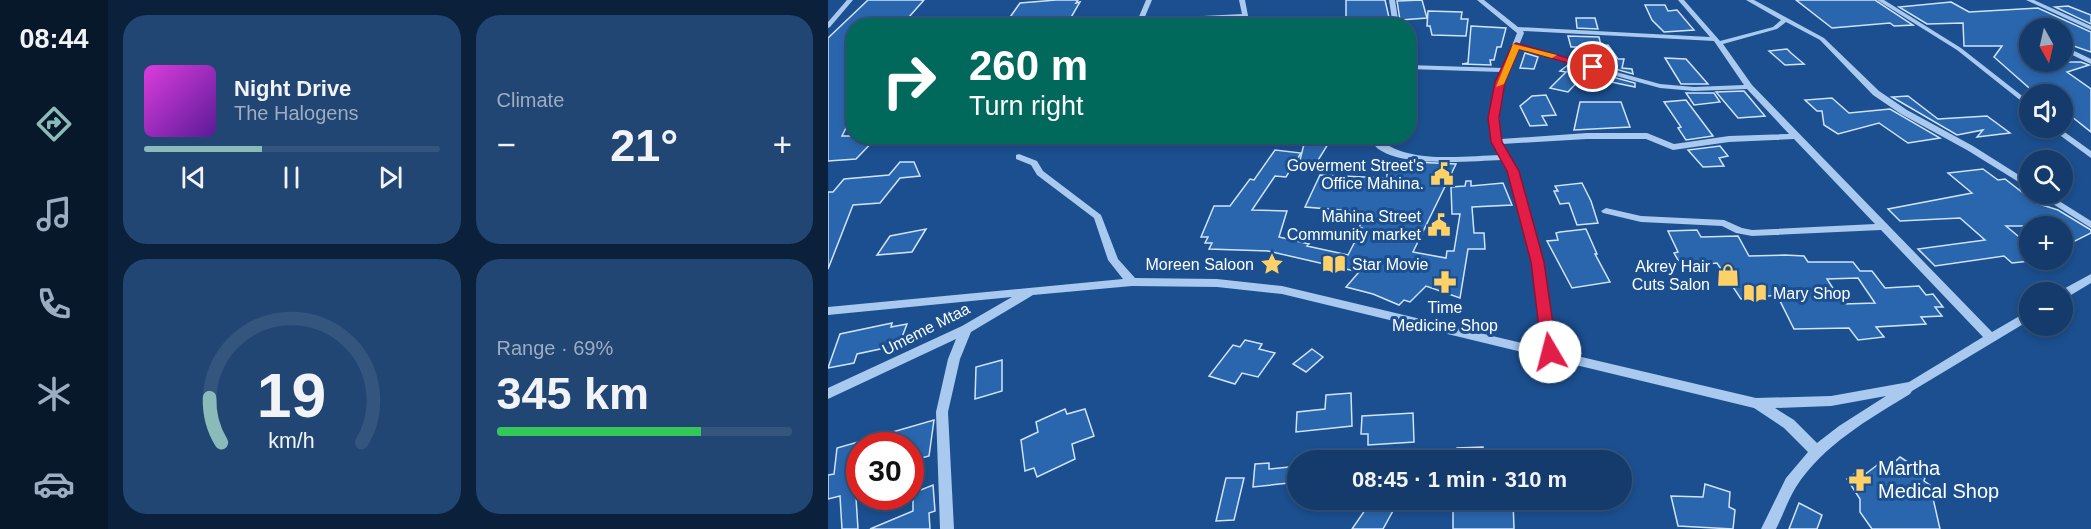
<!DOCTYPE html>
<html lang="en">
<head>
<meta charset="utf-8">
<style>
  body { margin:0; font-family:Arial,sans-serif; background:#214673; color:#f1f3f6; height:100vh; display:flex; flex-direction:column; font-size:22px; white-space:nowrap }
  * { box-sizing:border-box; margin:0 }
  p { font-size:20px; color:#9dadc1 }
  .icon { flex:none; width:33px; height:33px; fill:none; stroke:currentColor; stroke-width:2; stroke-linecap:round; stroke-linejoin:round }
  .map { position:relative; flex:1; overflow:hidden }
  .panel { display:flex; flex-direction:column; gap:15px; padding:15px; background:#0b203b; width:720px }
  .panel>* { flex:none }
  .hud { position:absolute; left:18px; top:18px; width:570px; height:126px; border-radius:24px; box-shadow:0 3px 9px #0003,0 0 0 2px #33557e; background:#00695c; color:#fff; overflow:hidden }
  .needle { width:39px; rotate:172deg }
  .tools { position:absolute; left:1191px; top:18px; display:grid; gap:12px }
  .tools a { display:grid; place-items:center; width:54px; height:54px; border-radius:50%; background:#143b6b; box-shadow:0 3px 9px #0003,0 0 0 2px #33557e; font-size:30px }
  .speed { position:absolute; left:18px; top:432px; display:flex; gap:12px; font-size:30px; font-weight:700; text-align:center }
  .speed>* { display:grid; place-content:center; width:78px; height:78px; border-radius:50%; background:#143b6b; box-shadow:0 3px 9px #0003,0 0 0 2px #33557e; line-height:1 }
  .speed .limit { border:9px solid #d22; background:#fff; color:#111 }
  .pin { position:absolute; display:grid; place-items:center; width:51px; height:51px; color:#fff; margin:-26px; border:3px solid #fff; border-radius:50%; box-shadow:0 2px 6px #0007 }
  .me { position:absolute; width:66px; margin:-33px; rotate:352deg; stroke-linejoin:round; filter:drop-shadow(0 0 4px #0008) }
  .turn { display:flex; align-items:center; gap:21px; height:126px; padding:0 24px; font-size:27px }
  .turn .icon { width:78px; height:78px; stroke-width:2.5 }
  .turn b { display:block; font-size:42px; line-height:51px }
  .big { font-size:45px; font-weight:700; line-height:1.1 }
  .panel .widget { flex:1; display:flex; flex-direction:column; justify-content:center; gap:9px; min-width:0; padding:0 21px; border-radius:24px; background:#214673 }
  .panel .dial { align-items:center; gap:0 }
  .dial svg { height:156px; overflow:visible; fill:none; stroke:#33557e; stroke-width:7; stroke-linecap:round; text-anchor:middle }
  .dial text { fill:#f1f3f6; stroke:none }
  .song { display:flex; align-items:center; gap:18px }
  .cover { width:72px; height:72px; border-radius:9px; background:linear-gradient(135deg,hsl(300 70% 55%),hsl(270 70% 35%)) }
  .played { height:6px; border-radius:3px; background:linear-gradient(90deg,#8bbbb9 40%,#33557e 40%) }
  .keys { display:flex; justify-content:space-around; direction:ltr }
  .heat { display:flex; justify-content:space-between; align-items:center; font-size:33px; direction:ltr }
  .charge { height:9px; border-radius:4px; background:linear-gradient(90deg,#34c759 69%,#33557e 0) }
  .panel .tiles { flex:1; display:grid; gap:15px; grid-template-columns:repeat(2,1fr) }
  .trip { position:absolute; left:459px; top:450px; width:345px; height:60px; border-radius:30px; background:#143b6b; box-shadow:0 3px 9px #0003,0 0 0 2px #33557e; font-weight:700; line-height:60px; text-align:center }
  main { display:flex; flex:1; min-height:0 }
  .tabs { display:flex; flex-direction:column; width:108px; justify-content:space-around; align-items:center; background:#08182b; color:#9dadc1 }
  .tabs .icon { width:42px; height:42px }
  .tabs .on { color:#8bbbb9 }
  .tabs b { font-size:27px; color:#f1f3f6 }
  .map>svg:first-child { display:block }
  .building { fill:#2a66ad; stroke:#cfe3fa; stroke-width:1.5; fill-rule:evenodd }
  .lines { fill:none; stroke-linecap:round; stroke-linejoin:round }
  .minor { fill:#a9c9ee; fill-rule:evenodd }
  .route { fill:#e11d48; stroke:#92132f; stroke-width:1.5 }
  .slow { fill:#f59e0b }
  .labels { text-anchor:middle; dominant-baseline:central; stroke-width:6; stroke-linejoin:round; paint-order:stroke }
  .poi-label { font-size:16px; fill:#fff; stroke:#1b4f8f; text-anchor:end }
  .street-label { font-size:16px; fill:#fff; stroke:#1b4f8f }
  .near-poi-label { font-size:20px; fill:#fff; stroke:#1b4f8f; text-anchor:start }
</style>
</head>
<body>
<main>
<nav class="tabs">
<b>08:44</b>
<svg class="icon on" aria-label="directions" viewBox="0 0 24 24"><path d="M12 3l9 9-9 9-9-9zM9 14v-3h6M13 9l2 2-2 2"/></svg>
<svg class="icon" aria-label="music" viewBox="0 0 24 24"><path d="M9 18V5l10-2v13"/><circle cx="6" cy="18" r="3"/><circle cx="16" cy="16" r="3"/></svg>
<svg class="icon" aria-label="phone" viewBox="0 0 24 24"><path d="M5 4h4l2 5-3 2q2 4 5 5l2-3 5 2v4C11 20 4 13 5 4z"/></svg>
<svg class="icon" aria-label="climate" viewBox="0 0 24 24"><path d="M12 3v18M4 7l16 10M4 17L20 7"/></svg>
<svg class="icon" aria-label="car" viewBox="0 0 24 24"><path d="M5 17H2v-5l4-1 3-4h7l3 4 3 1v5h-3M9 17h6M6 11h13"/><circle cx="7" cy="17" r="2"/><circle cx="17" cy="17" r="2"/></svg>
</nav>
<section class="panel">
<div class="tiles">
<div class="widget">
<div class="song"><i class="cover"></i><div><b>Night Drive</b><p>The Halogens</p></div></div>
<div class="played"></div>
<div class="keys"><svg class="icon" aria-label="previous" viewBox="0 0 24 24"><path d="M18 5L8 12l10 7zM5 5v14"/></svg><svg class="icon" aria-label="pause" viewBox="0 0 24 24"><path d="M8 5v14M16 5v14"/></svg><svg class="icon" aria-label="next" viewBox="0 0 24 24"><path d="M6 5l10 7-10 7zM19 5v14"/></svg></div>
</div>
<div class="widget"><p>Climate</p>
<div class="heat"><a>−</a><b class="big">21°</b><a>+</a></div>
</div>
<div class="widget dial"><svg viewBox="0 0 100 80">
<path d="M14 69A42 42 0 1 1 86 69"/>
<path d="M14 69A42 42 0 0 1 8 46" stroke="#8bbbb9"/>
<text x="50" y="56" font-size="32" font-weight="700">19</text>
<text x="50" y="72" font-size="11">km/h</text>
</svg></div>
<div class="widget"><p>Range · 69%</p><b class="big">345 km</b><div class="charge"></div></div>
</div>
</section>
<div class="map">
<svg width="1263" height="529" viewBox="0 0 1263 529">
  <rect width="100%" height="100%" fill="#1b4f8f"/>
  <g class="building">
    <path d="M40,0H96L73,26H26V112L14,136H50L28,159L0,161V38Z"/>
    <path d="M228,0H250L248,3L252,2L238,26H185L189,19L180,20L192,3Z"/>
    <path d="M518,0H557L563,26H548L547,17L518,19Z"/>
    <path d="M594,0L599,18L572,20L569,1Z"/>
    <path d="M968,0H1047L1085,25L1066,26L1062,23L1004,28Z"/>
    <path d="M1123,2L1141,12L1210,8L1263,32V52L1234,42V28H1202V62H1253L1261,65L1239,72L1263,89V132L1234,109V94H1208L1166,57L1174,46H1136L1135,23L1099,24L1071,7Z"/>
    <path d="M817,5H837L840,11L849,10L866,30L836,32L824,20Z"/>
    <path d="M1240,6L1263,15V24L1227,7Z"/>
    <path d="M600,11L634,12L633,19H640L638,36L604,35L602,26H599Z"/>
    <path d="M748,18H767L770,29L749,28Z"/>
    <path d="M643,26L678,28L673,47H669L666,60H662L663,65L634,64L640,63Z"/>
    <path d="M740,36L771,37L773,46L780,45L790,59H796L794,68L804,69L805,74L747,58L760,47H743Z"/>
    <path d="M959,49L963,53L976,64L957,65L941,51Z"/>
    <path d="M697,53L710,57L706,69L692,68Z"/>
    <path d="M837,58L858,59L880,84H853Z"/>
    <path d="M740,65L807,83V87L755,76L740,92L722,88L738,72L732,71Z"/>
    <path d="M916,91L937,116L910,118L888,92Z"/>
    <path d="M858,93H886L892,102L866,105Z"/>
    <path d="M718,95L728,115L714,116L719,125L702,126L692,106L704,96Z"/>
    <path d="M1080,96L1110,119L1159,116L1182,133L1149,137L1155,130L1129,135L1064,97Z"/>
    <path d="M1004,98L1021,113L1062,109L1112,138L1080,143L1051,123L1010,134L996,125L994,111H989L977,100Z"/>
    <path d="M858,100L885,136L858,140L850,128L853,127L836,102Z"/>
    <path d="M752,102H793L802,127L746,130Z"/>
    <path d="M478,136H505L489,162L472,160Z"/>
    <path d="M892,146L900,156L891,158L896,166L875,167L860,150Z"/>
    <path d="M447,150L473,153L458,177L447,176L424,210L459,211L451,237L481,244L479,246L520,255L534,228H531L533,223H523L525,211L477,207L492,175L559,178V163L565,161L628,164L585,252L618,258L619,251H626L632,214H624L623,187L637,186L638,181H643V186L675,183L684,205L644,207L646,233H656L657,249H640L632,298L598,286L582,302L576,300L571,305L545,294L518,287L531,272L440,251L381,249L384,243H377L380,237H373L386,206H402L422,179L426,180Z"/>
    <path d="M72,162H86L92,176L72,178L52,203L25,205L0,269V192H5L16,179L61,175Z"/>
    <path d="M1155,169L1170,180L1177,179L1208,203L1230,210L1263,230V233L1245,242L1234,236V226H1178L1202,246V261L1184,263L1176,256L1107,266L1090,249L1157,240L1132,218L1072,221L1060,209L1144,193L1120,173Z"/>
    <path d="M754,183L763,201L770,223L749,225L741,203L732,204L726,191H730L727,186Z"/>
    <path d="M98,229L84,252L49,255L62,236Z"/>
    <path d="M758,229L769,254H767L782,282L744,288L719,241L730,240L728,233L732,232Z"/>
    <path d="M869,230L873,237L910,236L921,256L957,255L976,256L980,262H1025L1032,271H1044L1057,288L1091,286L1098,295L1105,294L1115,307H1107L1114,316L1093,317L1098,324L1048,327L1056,337L1030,340L1021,328L966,329L949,295L913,299L889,263L854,267L846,253L850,252L840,231ZM1030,278L1047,303L1015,304L999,279Z"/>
    <path d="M64,323L63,327L79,324L71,345L29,354L26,363L0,368L12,334Z"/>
    <path d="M417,340L434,344L431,349L447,353L430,377L414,373L407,384L381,376L405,345L412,347Z"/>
    <path d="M484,349L495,357L478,372L465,364Z"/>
    <path d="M174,360V391L147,399L148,367Z"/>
    <path d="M523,393L524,426L468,432L469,412L497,409L498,395Z"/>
    <path d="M237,409L239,414L257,409L266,436L244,444L247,459L209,477L206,468L197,471L193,440L210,432L208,422Z"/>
    <path d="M585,413L586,442L540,445V434H533L534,416Z"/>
    <path d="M106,420L101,456L82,461V446H32V442V480L27,482L30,529H14L12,496L0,499V475L6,474L9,448Z"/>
    <path d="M655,447L656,460H629V448Z"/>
    <path d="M1072,457L1098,474L1096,481L1102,485L1112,529H1044L1032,512V499L1019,479L1032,470L1036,475L1052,463L1057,471Z"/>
    <path d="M441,463V469L470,466V482L425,487L427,464Z"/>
    <path d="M398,478H416L406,520L388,521Z"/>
    <path d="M877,484L902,492L901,507L907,510L905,529L850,526L843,496L875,497Z"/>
    <path d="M105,485L107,511L101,513L102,529H42L85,511V493Z"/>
    <path d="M544,500H571L555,529H524Z"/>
    <path d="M625,500L685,501L686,529H625Z"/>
    <path d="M971,503L994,515L989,529H961Z"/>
  </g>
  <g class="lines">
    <g class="minor">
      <path d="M19,0H25L2,27L0,28V22Z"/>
      <path d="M318,0H324L316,19L414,14L411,0H417L422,26H416L414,18L262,25L259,23L262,21L310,19Z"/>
      <path d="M561,0H567L571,26H565Z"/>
      <path d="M649,0H656L690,27L882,37L850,0H856L892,41L945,27L953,20L918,0H926L996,38L1051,91L1079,110L1145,146L1202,182V189L1139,150L1073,114L1045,95L992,40L958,22L949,29L895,44L924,85L1164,332L1202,310V320L1084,391L1082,394C1041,419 995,445 968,487C960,500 955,515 948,529H933L958,478L980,452L956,428L926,408L454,294L389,287L304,286L205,295L143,332L132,359L120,412L126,529H112L108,412L120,359L128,339L0,399V388L134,326L184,297L0,315V307L295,279L280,260L266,218L209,175L203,165L188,159V155L191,154L209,161L215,171L273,215L290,259L307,278L389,279L454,286L715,348L704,262L681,171L674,160C644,161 574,168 549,148C546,145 543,140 540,136H549C573,165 637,156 672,155C670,151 666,146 665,142C658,121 664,92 673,72L580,69V65L675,68L689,33ZM695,31L886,41L916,85L866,87L832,84L691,45L696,33ZM690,49L832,88L866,91L919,89L961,134L901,136L846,144L819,133H759L673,139C668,103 676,82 690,49ZM759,139H818L845,150L901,142L966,139L1047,224L924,230L914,228L896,220L813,216L778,208L773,211L775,213L813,222L894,226L908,233L924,236L1053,230L1155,337L1081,382L1003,396L928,398L728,351L714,262L689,171L674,144ZM1058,396L1011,426L989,443L966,420L947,408L1003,406Z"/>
      <path d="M1049,0H1056L1133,48L1202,102V108L1129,50Z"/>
      <path d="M1198,0H1206L1263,26V30Z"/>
      <path d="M1234,46L1238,47L1263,59V64L1234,50Z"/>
      <path d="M1222,128H1231L1263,151V158Z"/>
      <path d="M1209,194H1220L1263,221V228Z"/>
      <path d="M1263,274V283L1238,298L1234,299V292H1230Z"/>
    </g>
  </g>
  <path class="route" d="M688,43L770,67L765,70L691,49L677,82L671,118L674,142L691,171L716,262L729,352L722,358L714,352L703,262L679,171L663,142L660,118L667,82L684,46Z"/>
  <path class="slow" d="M685,44L729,55L724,58L691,49L676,84L668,87Z"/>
  <defs>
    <g id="civic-bare" transform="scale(1.8)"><path d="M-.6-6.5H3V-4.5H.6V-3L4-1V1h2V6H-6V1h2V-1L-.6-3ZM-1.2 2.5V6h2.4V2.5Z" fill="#ffd166" stroke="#1b4f8f" stroke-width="2.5" paint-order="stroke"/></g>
    <g id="sight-bare" transform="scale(1.8)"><path d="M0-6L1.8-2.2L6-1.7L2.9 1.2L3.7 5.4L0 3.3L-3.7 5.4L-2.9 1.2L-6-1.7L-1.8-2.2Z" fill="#ffd166" stroke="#1b4f8f" stroke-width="2.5" paint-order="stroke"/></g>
    <g id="library-bare" transform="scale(1.8)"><path d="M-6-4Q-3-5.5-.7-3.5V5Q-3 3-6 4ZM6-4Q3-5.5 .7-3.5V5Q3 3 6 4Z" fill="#ffd166" stroke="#1b4f8f" stroke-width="2.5" paint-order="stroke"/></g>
    <g id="shop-bare" transform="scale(1.8)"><path d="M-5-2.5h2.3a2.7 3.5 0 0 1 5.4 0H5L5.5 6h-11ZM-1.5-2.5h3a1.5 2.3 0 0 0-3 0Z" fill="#ffd166" stroke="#1b4f8f" stroke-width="2.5" paint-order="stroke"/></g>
    <g id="pharmacy-bare" transform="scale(1.8)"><path d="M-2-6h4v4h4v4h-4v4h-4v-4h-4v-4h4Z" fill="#ffd166" stroke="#1b4f8f" stroke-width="2.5" paint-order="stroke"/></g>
  </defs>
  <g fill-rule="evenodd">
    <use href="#civic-bare" x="614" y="174"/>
    <use href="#civic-bare" x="611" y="225"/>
    <use href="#sight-bare" x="444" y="264"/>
    <use href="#library-bare" x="506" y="264"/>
    <use href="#shop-bare" x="900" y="275"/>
    <use href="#pharmacy-bare" x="617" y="282"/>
    <use href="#library-bare" x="927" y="293"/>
    <use href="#pharmacy-bare" x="1032" y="480"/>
  </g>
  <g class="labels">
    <g class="poi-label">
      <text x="596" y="165">Goverment Street's<tspan x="596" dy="18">Office Mahina.</tspan></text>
      <text x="593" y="216">Mahina Street<tspan x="593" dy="18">Community market</tspan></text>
      <text x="426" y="264">Moreen Saloon</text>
      <text x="524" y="264" text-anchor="start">Star Movie</text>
      <text x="882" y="266">Akrey Hair<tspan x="882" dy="18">Cuts Salon</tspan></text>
      <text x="945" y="293" text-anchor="start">Mary Shop</text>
      <text x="617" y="307" text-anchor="middle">Time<tspan x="617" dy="18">Medicine Shop</tspan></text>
    </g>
    <g class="street-label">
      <text transform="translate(98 329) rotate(-27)">Umeme Mtaa</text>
    </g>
    <g class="near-poi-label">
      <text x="1050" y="468">Martha<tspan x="1050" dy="23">Medical Shop</tspan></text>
    </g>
  </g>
</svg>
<div class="tools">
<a><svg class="needle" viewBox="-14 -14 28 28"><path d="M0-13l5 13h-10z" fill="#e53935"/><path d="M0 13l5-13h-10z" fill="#9dadc1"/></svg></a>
<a><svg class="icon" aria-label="sound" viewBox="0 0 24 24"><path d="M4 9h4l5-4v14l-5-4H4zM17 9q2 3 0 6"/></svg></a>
<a><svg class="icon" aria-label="search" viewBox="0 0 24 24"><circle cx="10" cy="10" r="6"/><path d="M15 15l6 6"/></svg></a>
<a>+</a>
<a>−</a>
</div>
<div class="speed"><div class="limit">30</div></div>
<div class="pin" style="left:765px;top:67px;background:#d93025"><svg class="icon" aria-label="arrive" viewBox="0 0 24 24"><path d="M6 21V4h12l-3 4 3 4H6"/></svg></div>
<svg class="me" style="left:722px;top:352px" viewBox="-20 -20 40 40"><circle r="19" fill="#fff"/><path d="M0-13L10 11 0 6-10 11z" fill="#e11d48"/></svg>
<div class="trip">08:45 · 1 min · 310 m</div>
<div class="hud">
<div class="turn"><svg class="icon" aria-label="right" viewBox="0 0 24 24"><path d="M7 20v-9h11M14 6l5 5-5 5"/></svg><div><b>260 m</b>Turn right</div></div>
</div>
</div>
</main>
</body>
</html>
